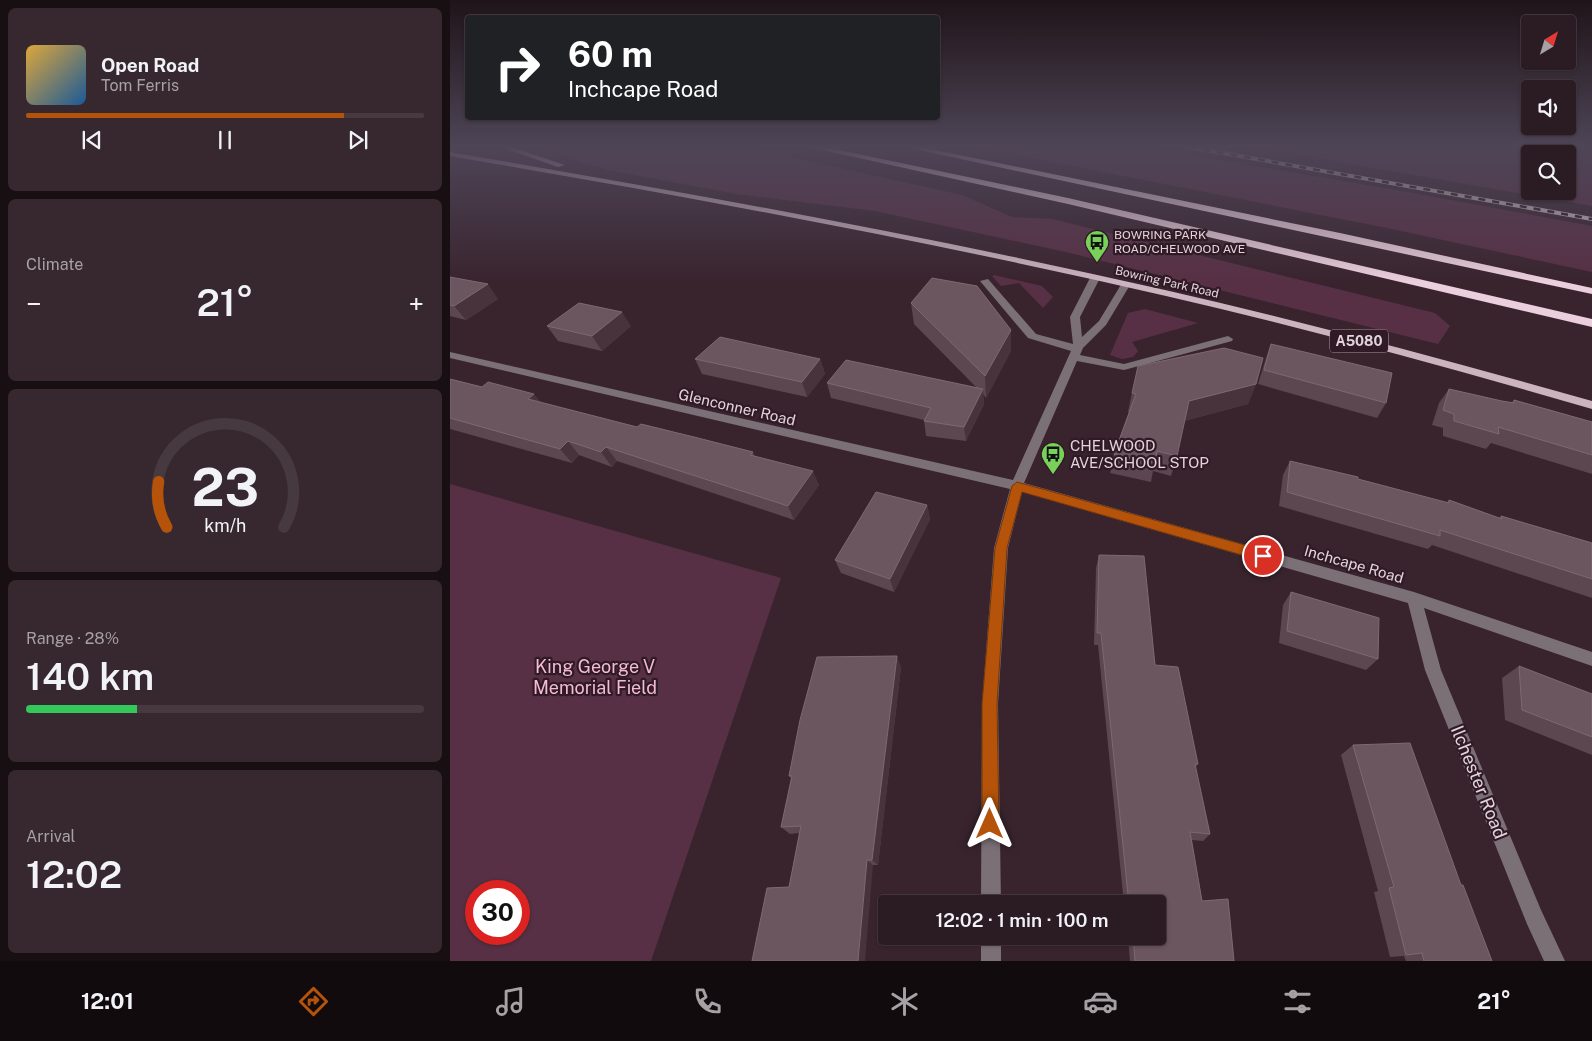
<!DOCTYPE html>
<html lang="en">
<head>
<meta charset="utf-8">
<style>
  body { margin:0; font-family:"Public Sans",sans-serif; background:#37282f; color:#f1f3f6; height:100vh; display:flex; flex-direction:column; font-size:19px; white-space:nowrap }
  * { box-sizing:border-box; margin:0 }
  p { font-size:16px; color:#a6a1a5 }
  .icon { flex:none; width:28px; height:28px; fill:none; stroke:currentColor; stroke-width:2; stroke-linecap:round; stroke-linejoin:round }
  .map { position:relative; flex:1; overflow:hidden }
  .details { display:flex; flex-direction:column; gap:8px; padding:8px; background:#180f13; width:450px }
  .details>* { flex:none }
  .banner { position:absolute; left:15px; top:15px; width:475px; height:105px; border-radius:5px; box-shadow:0 1px 4px #0004,0 0 0 1px #473940; background:#202124; color:#fff; overflow:hidden }
  .needle { width:32px; rotate:38deg }
  .tools { position:absolute; left:1071px; top:15px; display:grid; gap:10px }
  .tools a { display:grid; place-items:center; width:55px; height:55px; border-radius:5px; background:#2b1b22; box-shadow:0 1px 4px #0004,0 0 0 1px #473940; font-size:25px }
  .speed { position:absolute; left:15px; top:880px; display:flex; gap:10px; font-size:25px; font-weight:700; text-align:center }
  .speed>* { display:grid; place-content:center; width:65px; height:65px; border-radius:50%; background:#2b1b22; box-shadow:0 1px 4px #0004,0 0 0 1px #473940; line-height:1 }
  .speed .limit { border:8px solid #d22; background:#fff; color:#111 }
  .pin { position:absolute; display:grid; place-items:center; width:42px; height:42px; color:#fff; margin:-21px; border:2px solid #fff; border-radius:50%; box-shadow:0 1px 5px #0007 }
  .me { position:absolute; width:55px; margin:-28px; rotate:0deg; stroke-linejoin:round; filter:drop-shadow(0 0 4px #0008) }
  .turn { display:flex; align-items:center; gap:18px; height:105px; padding:0 20px; font-size:22px }
  .turn .icon { width:65px; height:65px; stroke-width:2.5 }
  .turn b { display:block; font-size:35px; line-height:42px }
  .big { font-size:38px; font-weight:600; line-height:1.1 }
  .details .card { flex:1; display:flex; flex-direction:column; justify-content:center; gap:8px; min-width:0; padding:0 18px; border-radius:8px; background:#37282f }
  .details .dial { align-items:center; gap:0 }
  .dial svg { height:130px; overflow:visible; fill:none; stroke:#473940; stroke-width:7; stroke-linecap:round; text-anchor:middle }
  .dial text { fill:#f1f3f6; stroke:none }
  .song { display:flex; align-items:center; gap:15px }
  .cover { width:60px; height:60px; border-radius:8px; background:linear-gradient(135deg,hsl(40 70% 55%),hsl(210 70% 35%)) }
  .played { height:5px; border-radius:2px; background:linear-gradient(90deg,#b45309 80%,#473940 80%) }
  .keys { display:flex; justify-content:space-around; direction:ltr }
  .heat { display:flex; justify-content:space-between; align-items:center; font-size:28px; direction:ltr }
  .charge { height:8px; border-radius:4px; background:linear-gradient(90deg,#34c759 28%,#473940 0) }
  .trip { position:absolute; left:428px; top:895px; width:288px; height:50px; border-radius:5px; background:#2b1b22; box-shadow:0 1px 4px #0004,0 0 0 1px #473940; font-weight:600; line-height:50px; text-align:center }
  .tab-bar { display:flex; height:80px; justify-content:space-around; align-items:center; background:#110b0e; color:#a6a1a5 }
  .tab-bar .icon { width:35px; height:35px }
  .tab-bar .selected { color:#b45309 }
  .tab-bar b { font-size:22px; color:#f1f3f6 }
  main { display:flex; flex:1; min-height:0 }
  .map>svg:first-child { display:block }
  .green { fill:#583045; fill-rule:evenodd }
  .lines { fill:none; stroke-linecap:round; stroke-linejoin:round }
  .minor { fill:#7b7075; fill-rule:evenodd }
  .major { fill:#ccb4bf; fill-rule:evenodd }
  .highway { fill:#eccfdc; fill-rule:evenodd }
  .rail-casing { stroke:#d0c0c7; stroke-width:4 }
  .rail { stroke:#2f1a25; stroke-width:2.5; stroke-dasharray:7; stroke-linecap:butt }
  .wall { fill:#5c4650 }
  .shaded-wall { fill:#48323c }
  .building { fill:#6b555f; stroke:#7e6973 }
  .route { fill:#b45309; stroke:#753606 }
  .labels { text-anchor:middle; dominant-baseline:central; stroke-width:4.5; stroke-linejoin:round; paint-order:stroke }
  .far-poi-label { font-size:12px; fill:#e3d4db; stroke:#2f1a25; text-anchor:start }
  .far-street-label { font-size:12px; fill:#e3d4db; stroke:#2f1a25 }
  .shield { fill:#2f1a25; stroke:#ad9ca4; stroke-width:1 }
  .shield-label { font-size:14px; font-weight:bold; fill:#e3d4db }
  .street-label { font-size:15px; fill:#e3d4db; stroke:#2f1a25 }
  .poi-label { font-size:15px; fill:#e3d4db; stroke:#2f1a25; text-anchor:start }
  .near-park-label { font-size:18px; fill:#f6bad7; stroke:#2f1a25 }
  .near-street-label { font-size:18px; fill:#e3d4db; stroke:#2f1a25 }
</style>
</head>
<body>
<main>
<section class="details">
<div class="card">
<div class="song"><i class="cover"></i><div><b>Open Road</b><p>Tom Ferris</p></div></div>
<div class="played"></div>
<div class="keys"><svg class="icon" aria-label="previous" viewBox="0 0 24 24"><path d="M18 5L8 12l10 7zM5 5v14"/></svg><svg class="icon" aria-label="pause" viewBox="0 0 24 24"><path d="M8 5v14M16 5v14"/></svg><svg class="icon" aria-label="next" viewBox="0 0 24 24"><path d="M6 5l10 7-10 7zM19 5v14"/></svg></div>
</div>
<div class="card"><p>Climate</p>
<div class="heat"><a>−</a><b class="big">21°</b><a>+</a></div>
</div>
<div class="card dial"><svg viewBox="0 0 100 80">
<path d="M14 69A42 42 0 1 1 86 69"/>
<path d="M14 69A42 42 0 0 1 9 41" stroke="#b45309"/>
<text x="50" y="56" font-size="32" font-weight="700">23</text>
<text x="50" y="72" font-size="11">km/h</text>
</svg></div>
<div class="card"><p>Range · 28%</p><b class="big">140 km</b><div class="charge"></div></div>
<div class="card"><p>Arrival</p><b class="big">12:02</b></div>
</section>
<div class="map">
<svg width="1142" height="961" viewBox="0 0 1142 961">
  <rect width="100%" height="100%" fill="#39242e"/>
  <g class="green">
    <path d="M84,147H294L512,195L562,217L602,219L985,313L1000,326L988,344L620,253L425,211L286,194L158,170Z"/>
    <path d="M527,147H690L941,189L1142,226V272L937,228Z"/>
    <path d="M805,147H1142V206ZM1080,154H1118V191H1080Z"/>
    <path d="M544,275L592,286L603,297L593,308L569,283L551,286L542,276Z"/>
    <path d="M695,309L748,323L682,342L688,351L683,357L672,359L660,355L678,313Z"/>
    <path d="M0,484L331,578L201,961H0ZM69,891V934H26V891Z"/>
  </g>
  <g class="lines">
    <g class="minor">
      <path d="M645,275L650,278L630,317L632,337L649,321L672,283L675,282L680,285L656,325L633,348L630,355L674,364L778,336L783,339L782,341L674,370L627,361L574,483L964,592L1142,652V666L974,608L991,670L1091,910L1115,961H1094L1077,924L975,670L958,603L572,492L558,548L548,704L551,904H531L532,704L544,548L560,489L0,358V352L563,480L621,351L578,338L530,281L538,279L586,334L623,344L620,317L640,278Z"/>
      <rect x="531" y="936" width="20" height="25"/>
    </g>
    <g class="major">
      <path d="M51,147H61L115,165L108,167Z"/>
      <path d="M0,152C240,193 478,236 715,290C859,323 1001,361 1142,401V409C1001,368 859,329 716,296C479,241 240,197 0,156Z"/>
    </g>
    <g class="highway">
      <path d="M359,147H375L618,198L1142,319V327L618,204Z"/>
      <path d="M455,147H471L890,233L1142,288V294Z"/>
    </g>
    <g class="rail-casing">
      <path id="rail" d="M739,147L1142,219"/>
    </g>
    <use href="#rail" class="rail"/>
  </g>
  <g class="wall">
    <path d="M0,277L48,299L16,320L0,316Z"/>
    <path d="M461,303L561,330V351L536,398L533,394L534,404L516,441L476,436L474,420L381,398L377,383L527,388L464,324Z"/>
    <path d="M97,326H181L152,351L108,341Z"/>
    <path d="M821,344L936,403L927,418L808,384L816,358Z"/>
    <path d="M245,359H370L375,374L357,397L252,374Z"/>
    <path d="M0,379L187,427L303,452L305,457L369,485L344,520L167,461L162,467L129,455L122,463L0,429Z"/>
    <path d="M806,384L798,404L734,421L727,456L721,476L703,471L701,482L660,473L664,454L679,412H678L682,393Z"/>
    <path d="M999,389L1052,401L1061,403L1064,400L1142,422V474L1041,443L1036,449L993,436V428L982,425L989,403Z"/>
    <path d="M840,461L996,503L999,500L1049,518L1051,516L1142,543V598L982,545L978,549L829,506L833,475Z"/>
    <path d="M477,505L480,519L444,592L391,573L385,560Z"/>
    <path d="M649,555L705,665L748,764L745,768L760,834L753,841L742,840L752,901L784,961H680L678,936H706V904H674L648,645H644L646,568Z"/>
    <path d="M841,592L928,659L916,670L829,643L833,605Z"/>
    <path d="M1069,666L1142,694V755L1055,720L1052,678Z"/>
    <path d="M451,667L428,865H423L339,887L349,833L340,834L331,827L341,778L339,776Z"/>
    <path d="M903,745L1011,885L1042,961H956L954,956L940,957L924,892L928,891L891,755Z"/>
  </g>
  <g class="shaded-wall">
    <path d="M38,284L48,299L16,320L4,306Z"/>
    <path d="M172,312L181,326L152,351L142,336Z"/>
    <path d="M561,330V351L536,398L535,376Z"/>
    <path d="M370,359L375,374L357,397L352,382Z"/>
    <path d="M806,384L798,404L733,421L739,401Z"/>
    <path d="M533,389L534,404L516,441L514,427Z"/>
    <path d="M84,394L96,408L78,399Z"/>
    <path d="M118,441L129,455L122,463L110,449Z"/>
    <path d="M156,447L167,461L162,467L151,452Z"/>
    <path d="M363,471L369,485L344,520L338,506Z"/>
    <path d="M477,505L480,519L444,592L440,579Z"/>
    <path d="M447,656L451,667L428,865L422,860Z"/>
    <path d="M417,860L423,865L415,961H408Z"/>
  </g>
  <g class="building">
    <path d="M0,277L38,284L4,306L0,305Z"/>
    <path d="M482,278L527,286L561,330L535,376L461,303Z"/>
    <path d="M129,303L172,312L142,336L97,326Z"/>
    <path d="M270,337L370,359L352,382L245,359Z"/>
    <path d="M821,344L942,373L936,403L814,370Z"/>
    <path d="M774,348L813,358L806,384L739,401L727,456L707,451L705,463L664,454L686,394L682,393L688,366Z"/>
    <path d="M396,360L533,389L514,427L474,421L481,408L377,383Z"/>
    <path d="M0,379L32,387L38,382L84,394L78,399L187,427L191,424L244,437L303,452L300,455L363,471L338,506L156,447L151,452L118,441L110,449L0,418Z"/>
    <path d="M999,389L1052,401L1064,403V400L1142,422V455L1048,427L1049,434L1004,421V414L993,410Z"/>
    <path d="M840,461L908,477V479L999,503V500L1052,519L1051,516L1142,543V579L990,530V536L837,492Z"/>
    <path d="M426,492L477,505L440,579L385,560Z"/>
    <path d="M649,555L694,556L705,665L728,667L748,764H745L760,834L740,832L752,901L778,899L784,961H685L683,936H706V904H679L651,633H647Z"/>
    <path d="M841,592L929,618L928,659L837,631Z"/>
    <path d="M447,656L422,860H417L408,961H302L317,888L339,887L351,826L331,827L342,776H339L350,720L367,657Z"/>
    <path d="M1069,666L1142,694V737L1072,710Z"/>
    <path d="M960,743L1011,885H1013L1042,961H974L972,953L956,955L939,888L944,887L903,745Z"/>
  </g>
  <linearGradient id="sky" x2="0" y2="1"><stop stop-color="#1f1419"/><stop offset="0.52" stop-color="#4e4557"/><stop offset="1" stop-color="#4e4557" stop-opacity="0"/></linearGradient>
  <rect width="1142" height="282" fill="url(#sky)"/>
  <path class="route" d="M567,482L813,550L819,556L813,561L572,492L557,548L547,704L549,824L546,830L540,832L534,830L532,824V704L545,548L562,486Z"/>
  <defs>
    <g id="bus-pin" transform="scale(1.25)"><path d="M0 17L-7.5 6A9.5 9.5 0 1 1 7.5 6Z" fill="#78d158" stroke="#2f1a25"/><path d="M-5-6H5V4H4V6H2V4H-2V6H-4V4H-5ZM-3.5-4V0h7V-4ZM-3.5 1.2v1.5H-2V1.2ZM2 1.2v1.5H3.5V1.2Z" fill="#111"/></g>
  </defs>
  <g fill-rule="evenodd">
    <use href="#bus-pin" x="647" y="242"/>
    <use href="#bus-pin" x="603" y="454"/>
  </g>
  <g class="labels">
    <g class="far-poi-label">
      <text x="664" y="235">BOWRING PARK<tspan x="664" dy="14">ROAD/CHELWOOD AVE</tspan></text>
    </g>
    <g class="far-street-label">
      <text transform="translate(717 282) rotate(13)">Bowring Park Road</text>
    </g>
    <rect class="shield" x="880" y="329.5" width="58" height="23" rx="4"/>
    <g class="shield-label">
      <text x="909" y="341">A5080</text>
    </g>
    <g class="street-label">
      <text transform="translate(287 407) rotate(13)">Glenconner Road</text>
      <text transform="translate(904 564) rotate(16)">Inchcape Road</text>
    </g>
    <g class="poi-label">
      <text x="620" y="445">CHELWOOD<tspan x="620" dy="17">AVE/SCHOOL STOP</tspan></text>
    </g>
    <g class="near-park-label">
      <text x="145" y="666">King George V<tspan x="145" dy="21">Memorial Field</tspan></text>
    </g>
    <g class="near-street-label">
      <text transform="translate(1029 782) rotate(68)">Ilchester Road</text>
    </g>
  </g>
</svg>
<div class="tools">
<a><svg class="needle" viewBox="-14 -14 28 28"><path d="M0-13l5 13h-10z" fill="#e53935"/><path d="M0 13l5-13h-10z" fill="#a6a1a5"/></svg></a>
<a><svg class="icon" aria-label="sound" viewBox="0 0 24 24"><path d="M4 9h4l5-4v14l-5-4H4zM17 9q2 3 0 6"/></svg></a>
<a><svg class="icon" aria-label="search" viewBox="0 0 24 24"><circle cx="10" cy="10" r="6"/><path d="M15 15l6 6"/></svg></a>
</div>
<div class="speed"><div class="limit">30</div></div>
<div class="pin" style="left:813px;top:556px;background:#d93025"><svg class="icon" aria-label="arrive" viewBox="0 0 24 24"><path d="M6 21V4h12l-3 4 3 4H6"/></svg></div>
<svg class="me" style="left:540px;top:824px" viewBox="-20 -20 40 40"><path d="M0-17L14 15 0 8-14 15z" fill="#b45309" stroke="#fff" stroke-width="4"/></svg>
<div class="trip">12:02 · 1 min · 100 m</div>
<div class="banner">
<div class="turn"><svg class="icon" aria-label="right" viewBox="0 0 24 24"><path d="M7 20v-9h11M14 6l5 5-5 5"/></svg><div><b>60 m</b>Inchcape Road</div></div>
</div>
</div>
</main>
<nav class="tab-bar">
<b>12:01</b>
<svg class="icon selected" aria-label="directions" viewBox="0 0 24 24"><path d="M12 3l9 9-9 9-9-9zM9 14v-3h6M13 9l2 2-2 2"/></svg>
<svg class="icon" aria-label="music" viewBox="0 0 24 24"><path d="M9 18V5l10-2v13"/><circle cx="6" cy="18" r="3"/><circle cx="16" cy="16" r="3"/></svg>
<svg class="icon" aria-label="phone" viewBox="0 0 24 24"><path d="M5 4h4l2 5-3 2q2 4 5 5l2-3 5 2v4C11 20 4 13 5 4z"/></svg>
<svg class="icon" aria-label="climate" viewBox="0 0 24 24"><path d="M12 3v18M4 7l16 10M4 17L20 7"/></svg>
<svg class="icon" aria-label="car" viewBox="0 0 24 24"><path d="M5 17H2v-5l4-1 3-4h7l3 4 3 1v5h-3M9 17h6M6 11h13"/><circle cx="7" cy="17" r="2"/><circle cx="17" cy="17" r="2"/></svg>
<svg class="icon" aria-label="filters" viewBox="0 0 24 24"><path d="M4 7h16M4 17h16"/><circle cx="9" cy="7" r="2"/><circle cx="15" cy="17" r="2"/></svg>
<b>21°</b>
</nav>
</body>
</html>
